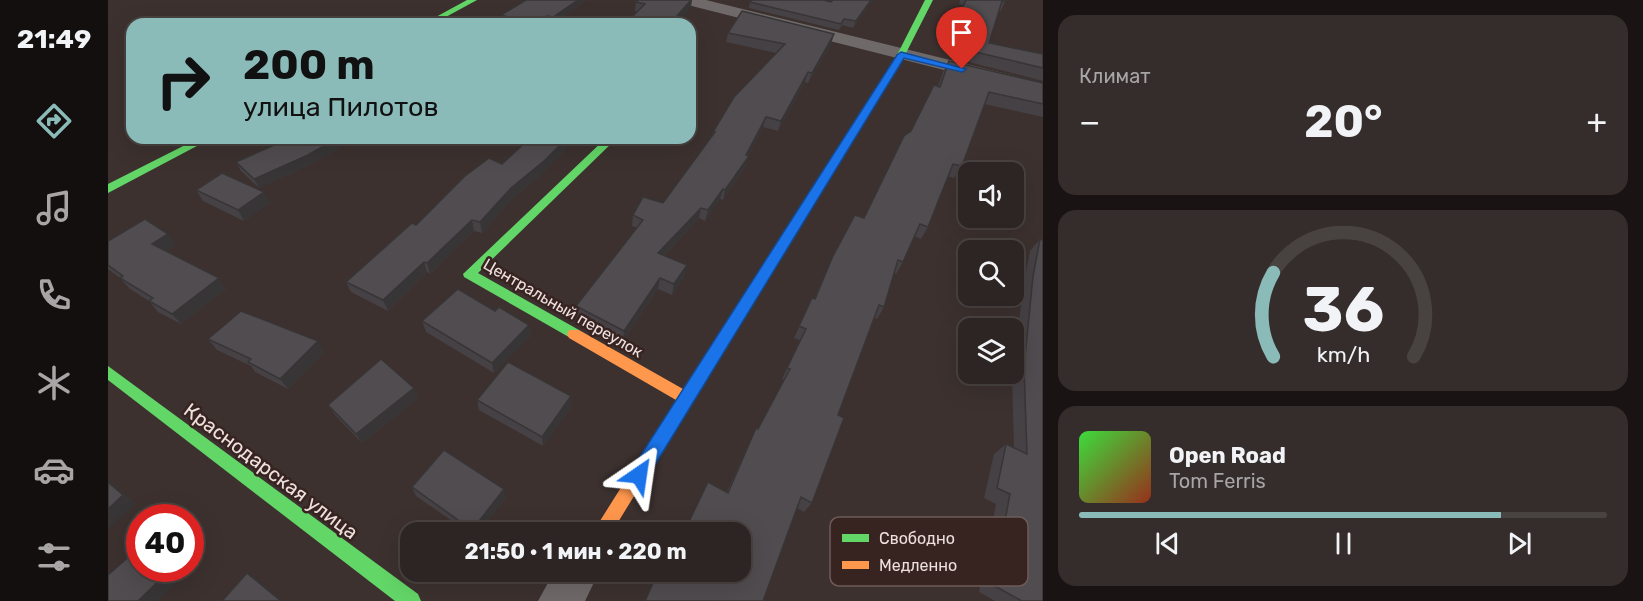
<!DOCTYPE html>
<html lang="ru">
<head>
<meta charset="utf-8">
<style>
  body { margin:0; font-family:Rubik,sans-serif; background:#352d2b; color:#f1f3f6; height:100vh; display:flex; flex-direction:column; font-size:22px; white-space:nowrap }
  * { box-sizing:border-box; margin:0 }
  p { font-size:20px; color:#a7a5a6 }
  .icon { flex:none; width:33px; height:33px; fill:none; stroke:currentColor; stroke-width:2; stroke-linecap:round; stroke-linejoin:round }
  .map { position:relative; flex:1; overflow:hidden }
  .panel { display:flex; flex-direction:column; gap:15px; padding:15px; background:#191413; width:600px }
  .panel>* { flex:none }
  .top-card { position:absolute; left:18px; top:18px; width:570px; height:126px; border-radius:18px; box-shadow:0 6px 24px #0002,0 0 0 2px #484241; background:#8bbbb9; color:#111; overflow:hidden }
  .controls { position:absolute; left:850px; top:162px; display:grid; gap:12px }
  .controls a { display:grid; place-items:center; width:66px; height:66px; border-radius:12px; background:#2d2523; box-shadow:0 6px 24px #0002,0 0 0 2px #484241; font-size:30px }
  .speed { position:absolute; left:18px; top:504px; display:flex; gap:12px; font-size:30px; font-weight:700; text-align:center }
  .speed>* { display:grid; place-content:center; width:78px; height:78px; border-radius:50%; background:#2d2523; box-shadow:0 6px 24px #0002,0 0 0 2px #484241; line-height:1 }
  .speed .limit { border:9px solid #d22; background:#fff; color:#111 }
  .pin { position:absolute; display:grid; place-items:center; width:51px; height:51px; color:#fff; margin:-62px -26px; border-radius:50% 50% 50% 0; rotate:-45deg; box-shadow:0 0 6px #0007 }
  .pin .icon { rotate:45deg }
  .me { position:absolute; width:66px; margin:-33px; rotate:32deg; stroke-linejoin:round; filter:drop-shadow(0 0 4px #0008) }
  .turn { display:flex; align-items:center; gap:21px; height:126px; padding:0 18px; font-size:27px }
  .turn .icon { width:78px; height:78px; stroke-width:2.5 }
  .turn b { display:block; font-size:42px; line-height:51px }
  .big { font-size:45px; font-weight:700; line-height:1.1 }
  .panel .widget { flex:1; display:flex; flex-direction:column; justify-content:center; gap:9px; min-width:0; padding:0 21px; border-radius:18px; background:#352d2b }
  .panel .dial { align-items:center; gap:0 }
  .dial svg { height:156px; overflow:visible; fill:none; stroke:#484241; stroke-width:7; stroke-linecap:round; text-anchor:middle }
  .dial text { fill:#f1f3f6; stroke:none }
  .song { display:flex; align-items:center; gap:18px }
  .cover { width:72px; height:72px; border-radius:9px; background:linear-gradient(135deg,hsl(120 70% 55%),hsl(10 70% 35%)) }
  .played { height:6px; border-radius:3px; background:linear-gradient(90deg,#8bbbb9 80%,#484241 80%) }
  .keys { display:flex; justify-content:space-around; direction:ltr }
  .heat { display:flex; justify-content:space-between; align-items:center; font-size:33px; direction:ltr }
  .trip { position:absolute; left:292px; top:522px; width:351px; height:60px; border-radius:18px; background:#2d2523; box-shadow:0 6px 24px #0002,0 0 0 2px #484241; font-weight:700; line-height:60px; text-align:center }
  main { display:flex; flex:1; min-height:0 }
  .tabs { display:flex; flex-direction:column; width:108px; justify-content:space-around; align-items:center; background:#120f0e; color:#a7a5a6 }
  .tabs .icon { width:42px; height:42px }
  .tabs .on { color:#8bbbb9 }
  .tabs b { font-size:27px; color:#f1f3f6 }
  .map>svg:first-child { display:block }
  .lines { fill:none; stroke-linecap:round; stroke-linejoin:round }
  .street { fill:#6f6a69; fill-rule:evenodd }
  .fast { fill:#63d668; fill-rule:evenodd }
  .slow { fill:#ff974d; fill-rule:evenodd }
  .wall { fill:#454144 }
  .shaded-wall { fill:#383537 }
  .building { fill:#504c4f; stroke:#383537; stroke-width:1.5 }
  .route { fill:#1a73e8; stroke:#114b97; stroke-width:1.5 }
  .labels { text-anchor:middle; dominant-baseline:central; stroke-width:5; stroke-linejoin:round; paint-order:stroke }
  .street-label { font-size:16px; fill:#eee0de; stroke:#372320 }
  .near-street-label { font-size:20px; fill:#eee0de; stroke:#372320 }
  .key { fill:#372320; stroke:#6e5c59; stroke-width:1.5 }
  .key-label { font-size:16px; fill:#eee0de }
</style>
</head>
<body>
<main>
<nav class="tabs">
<b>21:49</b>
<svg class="icon on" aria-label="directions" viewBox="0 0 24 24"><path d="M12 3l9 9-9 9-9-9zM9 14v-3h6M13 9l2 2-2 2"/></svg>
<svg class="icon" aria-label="music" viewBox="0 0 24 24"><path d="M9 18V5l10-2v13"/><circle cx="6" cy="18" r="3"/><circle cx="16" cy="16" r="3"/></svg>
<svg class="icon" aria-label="phone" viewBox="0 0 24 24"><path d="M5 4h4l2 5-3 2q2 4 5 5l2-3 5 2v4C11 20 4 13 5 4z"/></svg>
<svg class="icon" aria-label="climate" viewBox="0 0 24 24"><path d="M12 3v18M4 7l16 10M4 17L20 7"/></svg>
<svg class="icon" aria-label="car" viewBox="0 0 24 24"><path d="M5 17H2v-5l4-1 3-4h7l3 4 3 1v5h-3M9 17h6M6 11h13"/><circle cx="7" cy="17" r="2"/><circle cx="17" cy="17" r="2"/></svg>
<svg class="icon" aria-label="filters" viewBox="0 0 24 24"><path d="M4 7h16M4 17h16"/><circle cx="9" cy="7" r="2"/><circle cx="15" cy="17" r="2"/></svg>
</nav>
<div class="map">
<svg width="935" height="601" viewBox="0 0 935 601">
  <rect width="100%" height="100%" fill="#3c312f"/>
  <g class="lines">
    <g class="street">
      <path d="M570,0H598L935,83V95L572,3Z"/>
      <path d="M446,572H491L477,601H430Z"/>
    </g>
    <g class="fast">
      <path d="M359,0H369L325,24H315Z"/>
      <path d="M817,0H825L797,55L666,269H656L655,266L656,263L789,55Z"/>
      <path d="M91,138H104L0,193V184Z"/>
      <path d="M498,138H509L370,273L471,330L473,334L471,338L466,340L356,277L355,274Z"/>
      <path d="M0,366L310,594L313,601H287L0,380Z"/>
    </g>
    <path class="slow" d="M661,261L667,266L504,532H485L568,400L461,338L459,334L461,330H471L575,389L656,263Z"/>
  </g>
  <g class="wall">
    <path d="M418,0H479L445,24L439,22L436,24H401L394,22L393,15Z"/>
    <path d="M725,0H765L745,28L734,25L731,30L641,8L642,2H723Z"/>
    <path d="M852,0H898L892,12H891L881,43L935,54V81L841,57L843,51L835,49L855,5L851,4Z"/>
    <path d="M528,2L583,8L529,12L527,11Z"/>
    <path d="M620,33L726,34L723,44L700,83L697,82L670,131L655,127L640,156L638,166L615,200L612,199L597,221L591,218L556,256L577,276L564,295L550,289L515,341L468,316V306L529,228L524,226L525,215L555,203L604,136L605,132L668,53L618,42Z"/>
    <path d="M841,61L935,83V117L876,104L854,166L846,178L840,176L820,227L813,239L806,236L795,262L788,274L786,273L776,307L769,319L767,318L730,415L704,503L696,512L689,508L633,572L619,492L648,428L650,429L676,380L674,379L692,340L686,338L704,298L706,299L725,256L756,218L803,131L830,86L835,72Z"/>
    <path d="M179,138H244L245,140L204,164L151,188L133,171L128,162L164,146Z"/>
    <path d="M422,138H471L465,144H463L437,171L404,199L374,233L366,231L322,274L319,272L280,311L243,292L238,282L308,225L394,164Z"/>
    <path d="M88,190L162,203L136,221L95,201Z"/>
    <path d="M932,239L935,601H887L871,592L888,504L876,498L886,454L898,444L906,448L904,378L905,374H906V363L915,288L922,251Z"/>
    <path d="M0,241L68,245L58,251L118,289L73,324L50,312L41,301L22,289L12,278L0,269Z"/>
    <path d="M387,311L421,325L422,336L386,373L318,332L314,321Z"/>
    <path d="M100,339L216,352L180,389L147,372L143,366L109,350Z"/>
    <path d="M310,398L254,443L227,415L220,405Z"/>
    <path d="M369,400L464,406L435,446L371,410Z"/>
    <path d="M304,487L398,497L371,532H360L308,496Z"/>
  </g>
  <g class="shaded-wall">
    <path d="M470,0H479L445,24V17Z"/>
    <path d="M583,0H584L583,8L569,24H562Z"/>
    <path d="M763,0H765L745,28L748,21Z"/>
    <path d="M439,16V22L436,24H426Z"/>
    <path d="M726,34L723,44L700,83L704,73Z"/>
    <path d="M700,72L697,82L670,131L673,121Z"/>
    <path d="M658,117L655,127L637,162L641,156L638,166L615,200L617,190L638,155Z"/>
    <path d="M230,138H244L245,140L204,164L151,188L146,179Z"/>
    <path d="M459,138H463V144L437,171L404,199L374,233L372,222L403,188Z"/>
    <path d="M465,138H471L465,144Z"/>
    <path d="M615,189L612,199L597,221L600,210Z"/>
    <path d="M156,192L162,203L136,221L130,210Z"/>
    <path d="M593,208L591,218L548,264L550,253Z"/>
    <path d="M364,220L366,231L322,274L319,263Z"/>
    <path d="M60,234L68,245L52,255L44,244Z"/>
    <path d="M316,262L319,272L280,311L275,300Z"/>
    <path d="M579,265L577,276L564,295L566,284Z"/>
    <path d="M111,278L118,289L73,324L64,314Z"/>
    <path d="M552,278L550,289L515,341L516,331Z"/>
    <path d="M421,325L422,336L386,373L384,363Z"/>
    <path d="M210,341L216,352L180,389L172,379Z"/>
    <path d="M306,388L310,398L254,443L248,434Z"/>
    <path d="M463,396L464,406L435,446L434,437Z"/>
    <path d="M0,480L28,504L0,529Z"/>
    <path d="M396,489L398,497L371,532H365L364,530Z"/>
    <path d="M82,562L86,565L50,601H30L64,568H82Z"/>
    <path d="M139,573L150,580L175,601H173Z"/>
  </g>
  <g class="building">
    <path d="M418,0H470L445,17L439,16L426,24L393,15Z"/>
    <path d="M531,0H583L562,24H517L537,4L528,2Z"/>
    <path d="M644,0H715L723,2L725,0H763L748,21L736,19L733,24L642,2Z"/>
    <path d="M858,0H898V2L894,1L881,43L935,54V68L846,47L849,40L840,38Z"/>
    <path d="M634,11L726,34L704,73L700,72L673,121L658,117L638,155L641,156L617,190L615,189L600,210L593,208L550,253L579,265L566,284L552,278L516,331L468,306L535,220L525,215L535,197L555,203L607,132H605L626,97L677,44L620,33Z"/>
    <path d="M841,61L935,83V104L881,92L854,166L845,164L820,227L812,224L795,262L790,260L776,307L771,305L730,415L736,418L704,503L693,497L655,601H537L550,572H633V532H576L600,482L620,493L648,428L650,429L682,369L679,368L698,329L691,326L704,298L707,299L725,256L747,215L756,218L796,136L803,131L826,85L832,87Z"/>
    <path d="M179,138H230L200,155L146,179L128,162L164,146Z"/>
    <path d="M422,138H459L436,161L403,188L372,222L364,220L319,263L316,262L275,300L238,282L304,223L308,225L357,176L381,158L394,164Z"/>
    <path d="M114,173L156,192L130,210L88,190Z"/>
    <path d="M37,219L60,234L44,244L111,278L64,314L41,301L45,298L12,278L15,276L0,265V241Z"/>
    <path d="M932,239L935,240V601H914L885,585L902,494L889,488L898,444L919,454L916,367L925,276Z"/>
    <path d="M350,289L387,311L391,307L421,325L384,363L314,321Z"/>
    <path d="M133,311L210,341L172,379L140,362L143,359L100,339Z"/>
    <path d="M273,359L306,388L248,434L220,405Z"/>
    <path d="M400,362L463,396L434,437L369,400Z"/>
    <path d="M336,450L396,489L364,530L304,487Z"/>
    <path d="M0,482L15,495L0,509Z"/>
    <path d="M32,547V568H64L30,601H0V575Z"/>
    <path d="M139,573L173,601H114Z"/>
  </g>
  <path class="route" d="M793,52L858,69L854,72L796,58L537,481L531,483L524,481L522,475L524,469L789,55Z"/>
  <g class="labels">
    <g class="street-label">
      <text transform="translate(455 308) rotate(30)">Центральный переулок</text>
    </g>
    <g class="near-street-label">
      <text transform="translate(163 471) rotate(37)">Краснодарская улица</text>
    </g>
  </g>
  <rect x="722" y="517" width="198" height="69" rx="9" class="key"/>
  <rect x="734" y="534" width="27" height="8" fill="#63d668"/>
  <rect x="734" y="561" width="27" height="8" fill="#ff974d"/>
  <g class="key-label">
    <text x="771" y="544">Свободно</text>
    <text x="771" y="571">Медленно</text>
  </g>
</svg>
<div class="controls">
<a><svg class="icon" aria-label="sound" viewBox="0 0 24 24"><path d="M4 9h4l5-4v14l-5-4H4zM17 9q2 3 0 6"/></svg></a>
<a><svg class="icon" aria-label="search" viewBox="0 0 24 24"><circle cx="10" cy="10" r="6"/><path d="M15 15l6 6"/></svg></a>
<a><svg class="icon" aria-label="layers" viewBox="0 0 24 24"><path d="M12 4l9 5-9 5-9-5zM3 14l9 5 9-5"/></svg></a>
</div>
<div class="speed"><div class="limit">40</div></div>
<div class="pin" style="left:854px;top:69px;background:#d93025"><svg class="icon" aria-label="arrive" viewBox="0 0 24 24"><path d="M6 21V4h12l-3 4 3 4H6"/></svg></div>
<svg class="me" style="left:531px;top:475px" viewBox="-20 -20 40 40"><path d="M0-17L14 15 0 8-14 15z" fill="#1a73e8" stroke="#fff" stroke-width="4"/></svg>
<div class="trip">21:50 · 1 мин · 220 m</div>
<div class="top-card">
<div class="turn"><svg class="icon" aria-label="right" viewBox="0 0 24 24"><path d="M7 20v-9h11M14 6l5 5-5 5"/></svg><div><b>200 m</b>улица Пилотов</div></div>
</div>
</div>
<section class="panel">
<div class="widget"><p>Климат</p>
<div class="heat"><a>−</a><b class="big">20°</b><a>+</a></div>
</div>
<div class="widget dial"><svg viewBox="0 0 100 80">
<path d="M14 69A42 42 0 1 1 86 69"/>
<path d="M14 69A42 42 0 0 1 14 26" stroke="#8bbbb9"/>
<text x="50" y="56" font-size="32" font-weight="700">36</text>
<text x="50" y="72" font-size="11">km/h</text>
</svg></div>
<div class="widget">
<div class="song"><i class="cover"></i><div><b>Open Road</b><p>Tom Ferris</p></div></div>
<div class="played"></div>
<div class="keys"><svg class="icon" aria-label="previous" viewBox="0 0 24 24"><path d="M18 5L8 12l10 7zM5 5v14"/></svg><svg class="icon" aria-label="pause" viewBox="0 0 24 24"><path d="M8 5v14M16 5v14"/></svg><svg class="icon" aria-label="next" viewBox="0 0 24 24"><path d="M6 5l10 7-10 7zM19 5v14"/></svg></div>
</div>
</section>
</main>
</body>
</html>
